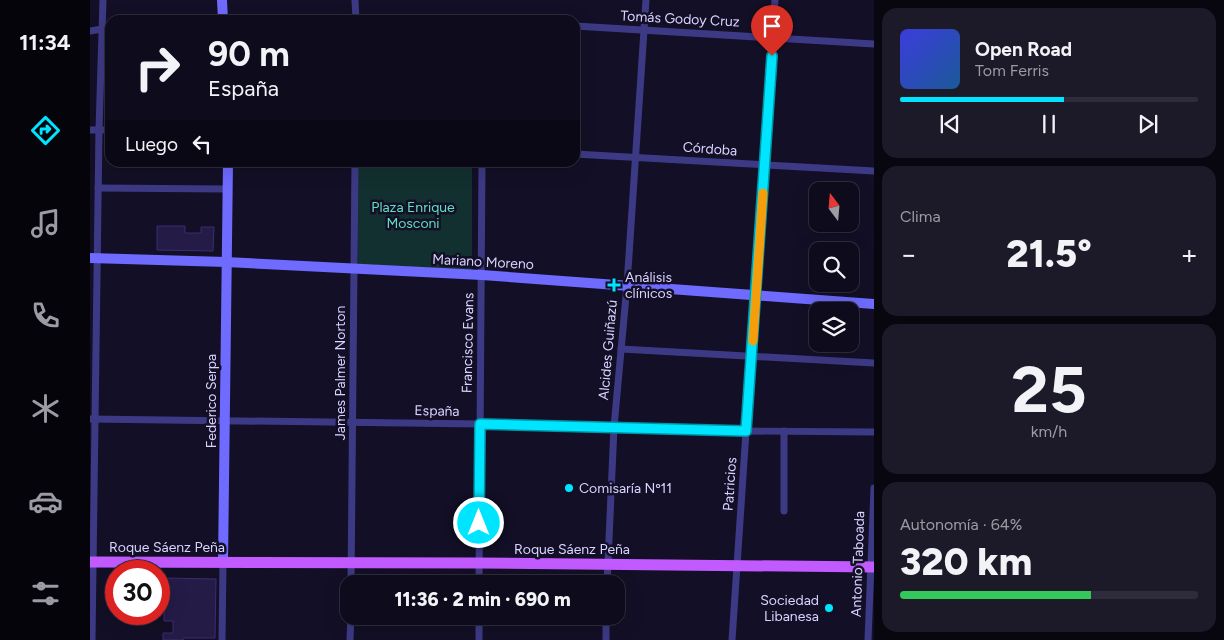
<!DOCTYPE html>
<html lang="es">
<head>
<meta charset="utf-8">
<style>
  body { margin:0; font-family:Figtree,sans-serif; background:#1c1929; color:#f1f3f6; height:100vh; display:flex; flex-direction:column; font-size:19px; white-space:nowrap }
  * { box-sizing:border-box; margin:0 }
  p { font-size:16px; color:#9b9ba3 }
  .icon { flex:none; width:28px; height:28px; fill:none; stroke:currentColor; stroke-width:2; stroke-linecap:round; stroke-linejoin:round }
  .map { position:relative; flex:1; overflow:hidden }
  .drawer { display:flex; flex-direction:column; gap:8px; padding:8px; background:#08060f; width:350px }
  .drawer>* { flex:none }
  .top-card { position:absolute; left:15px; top:15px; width:475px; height:152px; border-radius:15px; box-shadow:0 5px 20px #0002,0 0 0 1px #2e2b3b; background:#0e0b1c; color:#f1f3f6; overflow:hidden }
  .needle { width:32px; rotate:344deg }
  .tools { position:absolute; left:719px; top:182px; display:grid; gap:10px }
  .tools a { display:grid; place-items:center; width:50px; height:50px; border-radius:10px; background:#0e0b1c; box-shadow:0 5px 20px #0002,0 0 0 1px #2e2b3b; font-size:25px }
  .speed { position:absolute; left:15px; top:560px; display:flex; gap:10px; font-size:25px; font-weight:700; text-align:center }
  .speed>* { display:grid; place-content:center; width:65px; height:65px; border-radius:50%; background:#0e0b1c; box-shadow:0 5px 20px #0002,0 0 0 1px #2e2b3b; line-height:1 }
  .speed .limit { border:8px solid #d22; background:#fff; color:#111 }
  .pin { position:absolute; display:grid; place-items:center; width:42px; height:42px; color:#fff; margin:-51px -21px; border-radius:50% 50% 50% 0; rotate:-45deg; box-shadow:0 0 5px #0007 }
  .pin .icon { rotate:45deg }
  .me { position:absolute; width:55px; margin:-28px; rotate:0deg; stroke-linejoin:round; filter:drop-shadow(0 0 4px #0008) }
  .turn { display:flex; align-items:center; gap:18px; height:105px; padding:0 20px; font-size:22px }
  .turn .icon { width:65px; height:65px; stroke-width:2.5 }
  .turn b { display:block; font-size:35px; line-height:42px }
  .then { display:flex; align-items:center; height:48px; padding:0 20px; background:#0003; gap:10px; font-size:19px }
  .big { font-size:38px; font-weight:800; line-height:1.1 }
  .drawer .card { flex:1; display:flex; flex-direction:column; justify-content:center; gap:8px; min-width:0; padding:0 18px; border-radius:15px; background:#1c1929 }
  .drawer .dial { align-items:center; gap:0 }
  .dial b { font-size:65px; line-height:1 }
  .song { display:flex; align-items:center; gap:15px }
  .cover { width:60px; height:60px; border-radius:8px; background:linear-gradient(135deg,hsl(240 70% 55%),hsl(210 70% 35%)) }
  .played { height:5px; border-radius:2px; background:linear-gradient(90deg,#00e5ff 55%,#2e2b3b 55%) }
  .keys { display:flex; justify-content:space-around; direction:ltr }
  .heat { display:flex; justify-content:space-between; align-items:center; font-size:28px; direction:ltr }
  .charge { height:8px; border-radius:4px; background:linear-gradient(90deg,#34c759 64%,#2e2b3b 0) }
  .trip { position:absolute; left:250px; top:575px; width:285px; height:50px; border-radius:15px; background:#0e0b1c; box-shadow:0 5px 20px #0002,0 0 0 1px #2e2b3b; font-weight:800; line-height:50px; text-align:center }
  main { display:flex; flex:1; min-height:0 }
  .dock { display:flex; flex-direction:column; width:90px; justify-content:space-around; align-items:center; background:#06040b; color:#9b9ba3 }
  .dock .icon { width:35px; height:35px }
  .dock .active { color:#00e5ff }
  .dock b { font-size:22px; color:#f1f3f6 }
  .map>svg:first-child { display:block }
  .green { fill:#12302f }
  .building { fill:#241b47; stroke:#3b2d73 }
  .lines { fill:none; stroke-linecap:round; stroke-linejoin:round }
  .street { stroke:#3d3a85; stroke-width:7 }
  .secondary { stroke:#6f6bff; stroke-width:10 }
  .primary { stroke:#c25bff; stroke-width:11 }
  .route-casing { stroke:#0095a6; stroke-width:12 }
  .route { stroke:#00e5ff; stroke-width:9 }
  .slow { stroke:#f59e0b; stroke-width:9 }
  .poi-dot { fill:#00e5ff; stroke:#130f26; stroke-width:2 }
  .labels { text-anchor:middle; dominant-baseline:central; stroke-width:5; stroke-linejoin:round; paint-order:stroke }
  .street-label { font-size:14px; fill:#d9d4ff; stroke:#130f26 }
  .park-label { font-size:14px; fill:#5fe0c0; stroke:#130f26 }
  .poi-label { font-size:14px; fill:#d9d4ff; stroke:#130f26; text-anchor:start }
</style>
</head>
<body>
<main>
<nav class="dock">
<b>11:34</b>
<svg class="icon active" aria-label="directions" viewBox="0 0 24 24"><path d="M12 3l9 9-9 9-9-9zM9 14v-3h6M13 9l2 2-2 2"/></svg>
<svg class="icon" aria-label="music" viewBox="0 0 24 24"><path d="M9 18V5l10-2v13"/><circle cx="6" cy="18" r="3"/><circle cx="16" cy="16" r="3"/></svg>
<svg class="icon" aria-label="phone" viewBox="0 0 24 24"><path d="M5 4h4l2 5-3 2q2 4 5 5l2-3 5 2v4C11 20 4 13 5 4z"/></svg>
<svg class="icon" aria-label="climate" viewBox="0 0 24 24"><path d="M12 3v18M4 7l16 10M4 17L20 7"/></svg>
<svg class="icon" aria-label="car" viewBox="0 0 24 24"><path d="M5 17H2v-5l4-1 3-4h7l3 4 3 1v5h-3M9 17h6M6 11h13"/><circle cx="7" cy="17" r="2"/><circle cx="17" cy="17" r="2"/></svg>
<svg class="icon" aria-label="filters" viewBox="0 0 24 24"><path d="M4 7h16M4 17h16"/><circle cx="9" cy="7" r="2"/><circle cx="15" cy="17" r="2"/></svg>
</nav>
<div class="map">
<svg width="784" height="640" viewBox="0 0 784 640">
  <rect width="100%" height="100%" fill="#130f26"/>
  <path class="green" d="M268,163H382V271L268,265Z"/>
  <g class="building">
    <path d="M67,226H95V233H111V227H124L123,251L67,250Z"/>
    <path d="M75,578L126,579L125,638H94L93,640H73V633H83V621H74Z"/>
  </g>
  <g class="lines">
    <g class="street">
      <path d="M265,0L266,20"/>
      <path d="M485,26L784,44"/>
      <path d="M0,31L12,29"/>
      <path d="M0,130H20"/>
      <path d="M485,154L784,171"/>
      <path d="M8,188L137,189"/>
      <path d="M531,349L784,363"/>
      <path d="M0,419L390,424L656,431L784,432"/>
      <path d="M694,511V431"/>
      <path d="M261,584L265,162"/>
      <path d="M389,584L392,162"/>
      <path d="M517,584L524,427L537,285L556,0"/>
      <path d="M2,640L9,130L13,0"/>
      <path d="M132,640L133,562"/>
      <path d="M260,640L261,616"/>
      <path d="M389,640V616"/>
      <path d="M516,640V616"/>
      <path d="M642,640L685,0"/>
      <path d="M778,640L784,488"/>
    </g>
    <g class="secondary">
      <path d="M132,0L133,20"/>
      <path d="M0,258L136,262L392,275L784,304"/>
      <path d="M133,562L138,162"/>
    </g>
    <path class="primary" d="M0,562L389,563L784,567"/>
  </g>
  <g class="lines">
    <g class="route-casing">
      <path id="route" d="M389,523L390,424L656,431L682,56"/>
    </g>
    <use href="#route" class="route"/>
    <path class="slow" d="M663,341L673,193"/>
  </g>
  <g class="poi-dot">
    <path d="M521.5 277.5h5v5h5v5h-5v5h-5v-5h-5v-5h5z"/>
    <circle cx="479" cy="488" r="5"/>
    <circle cx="739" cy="608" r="5"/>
  </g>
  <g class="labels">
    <g class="street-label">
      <text transform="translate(590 19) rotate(3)">Tomás Godoy Cruz</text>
      <text transform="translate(620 149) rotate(4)">Córdoba</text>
      <text transform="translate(393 262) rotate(3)">Mariano Moreno</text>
      <text transform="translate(378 343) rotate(-89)">Francisco Evans</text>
      <text transform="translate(518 350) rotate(-85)">Alcides Guiñazú</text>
      <text transform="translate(250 373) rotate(-90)">James Palmer Norton</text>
      <text transform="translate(121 401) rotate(-90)">Federico Serpa</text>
      <text transform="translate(347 411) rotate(1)">España</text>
      <text transform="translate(640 484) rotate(-86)">Patricios</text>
      <text x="77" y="547">Roque Sáenz Peña</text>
      <text x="482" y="549">Roque Sáenz Peña</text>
      <text transform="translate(768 564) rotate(-88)">Antonio Taboada</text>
    </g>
    <g class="park-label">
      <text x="323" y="207">Plaza Enrique<tspan x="323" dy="16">Mosconi</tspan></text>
    </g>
    <g class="poi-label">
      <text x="535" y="277">Análisis<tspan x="535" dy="16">clínicos</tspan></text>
      <text x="489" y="488">Comisaría Nº11</text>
      <text x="729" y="600" text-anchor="end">Sociedad<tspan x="729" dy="16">Libanesa</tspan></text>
    </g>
  </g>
</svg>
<div class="tools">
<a><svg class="needle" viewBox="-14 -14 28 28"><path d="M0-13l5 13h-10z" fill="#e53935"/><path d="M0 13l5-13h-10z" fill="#9b9ba3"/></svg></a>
<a><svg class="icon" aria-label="search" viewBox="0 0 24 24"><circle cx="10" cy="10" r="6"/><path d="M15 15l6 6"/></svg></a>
<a><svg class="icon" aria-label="layers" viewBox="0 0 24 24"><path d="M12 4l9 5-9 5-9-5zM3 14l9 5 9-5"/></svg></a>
</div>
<div class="speed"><div class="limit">30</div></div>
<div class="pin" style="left:682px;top:56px;background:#d93025"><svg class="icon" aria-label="arrive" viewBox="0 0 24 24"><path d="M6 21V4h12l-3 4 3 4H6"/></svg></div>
<svg class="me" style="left:389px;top:523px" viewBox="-20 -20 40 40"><circle r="17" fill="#00e5ff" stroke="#fff" stroke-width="3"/><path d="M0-11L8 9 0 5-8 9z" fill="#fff"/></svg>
<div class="trip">11:36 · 2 min · 690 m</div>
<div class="top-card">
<div class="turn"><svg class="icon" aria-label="right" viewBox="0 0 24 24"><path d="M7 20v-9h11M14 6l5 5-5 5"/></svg><div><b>90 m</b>España</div></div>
<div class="then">Luego<svg class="icon" aria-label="left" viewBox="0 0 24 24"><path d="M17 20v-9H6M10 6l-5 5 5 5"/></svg></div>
</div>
</div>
<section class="drawer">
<div class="card">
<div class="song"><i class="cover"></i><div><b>Open Road</b><p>Tom Ferris</p></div></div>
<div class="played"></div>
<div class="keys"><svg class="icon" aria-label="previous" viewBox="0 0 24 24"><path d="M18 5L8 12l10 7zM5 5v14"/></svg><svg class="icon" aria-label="pause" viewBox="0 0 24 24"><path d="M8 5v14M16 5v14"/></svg><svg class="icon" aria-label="next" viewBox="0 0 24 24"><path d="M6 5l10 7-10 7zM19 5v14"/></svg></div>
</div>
<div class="card"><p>Clima</p>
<div class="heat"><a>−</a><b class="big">21.5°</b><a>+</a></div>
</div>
<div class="card dial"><b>25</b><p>km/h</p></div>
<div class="card"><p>Autonomía · 64%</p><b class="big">320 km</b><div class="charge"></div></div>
</section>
</main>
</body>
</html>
